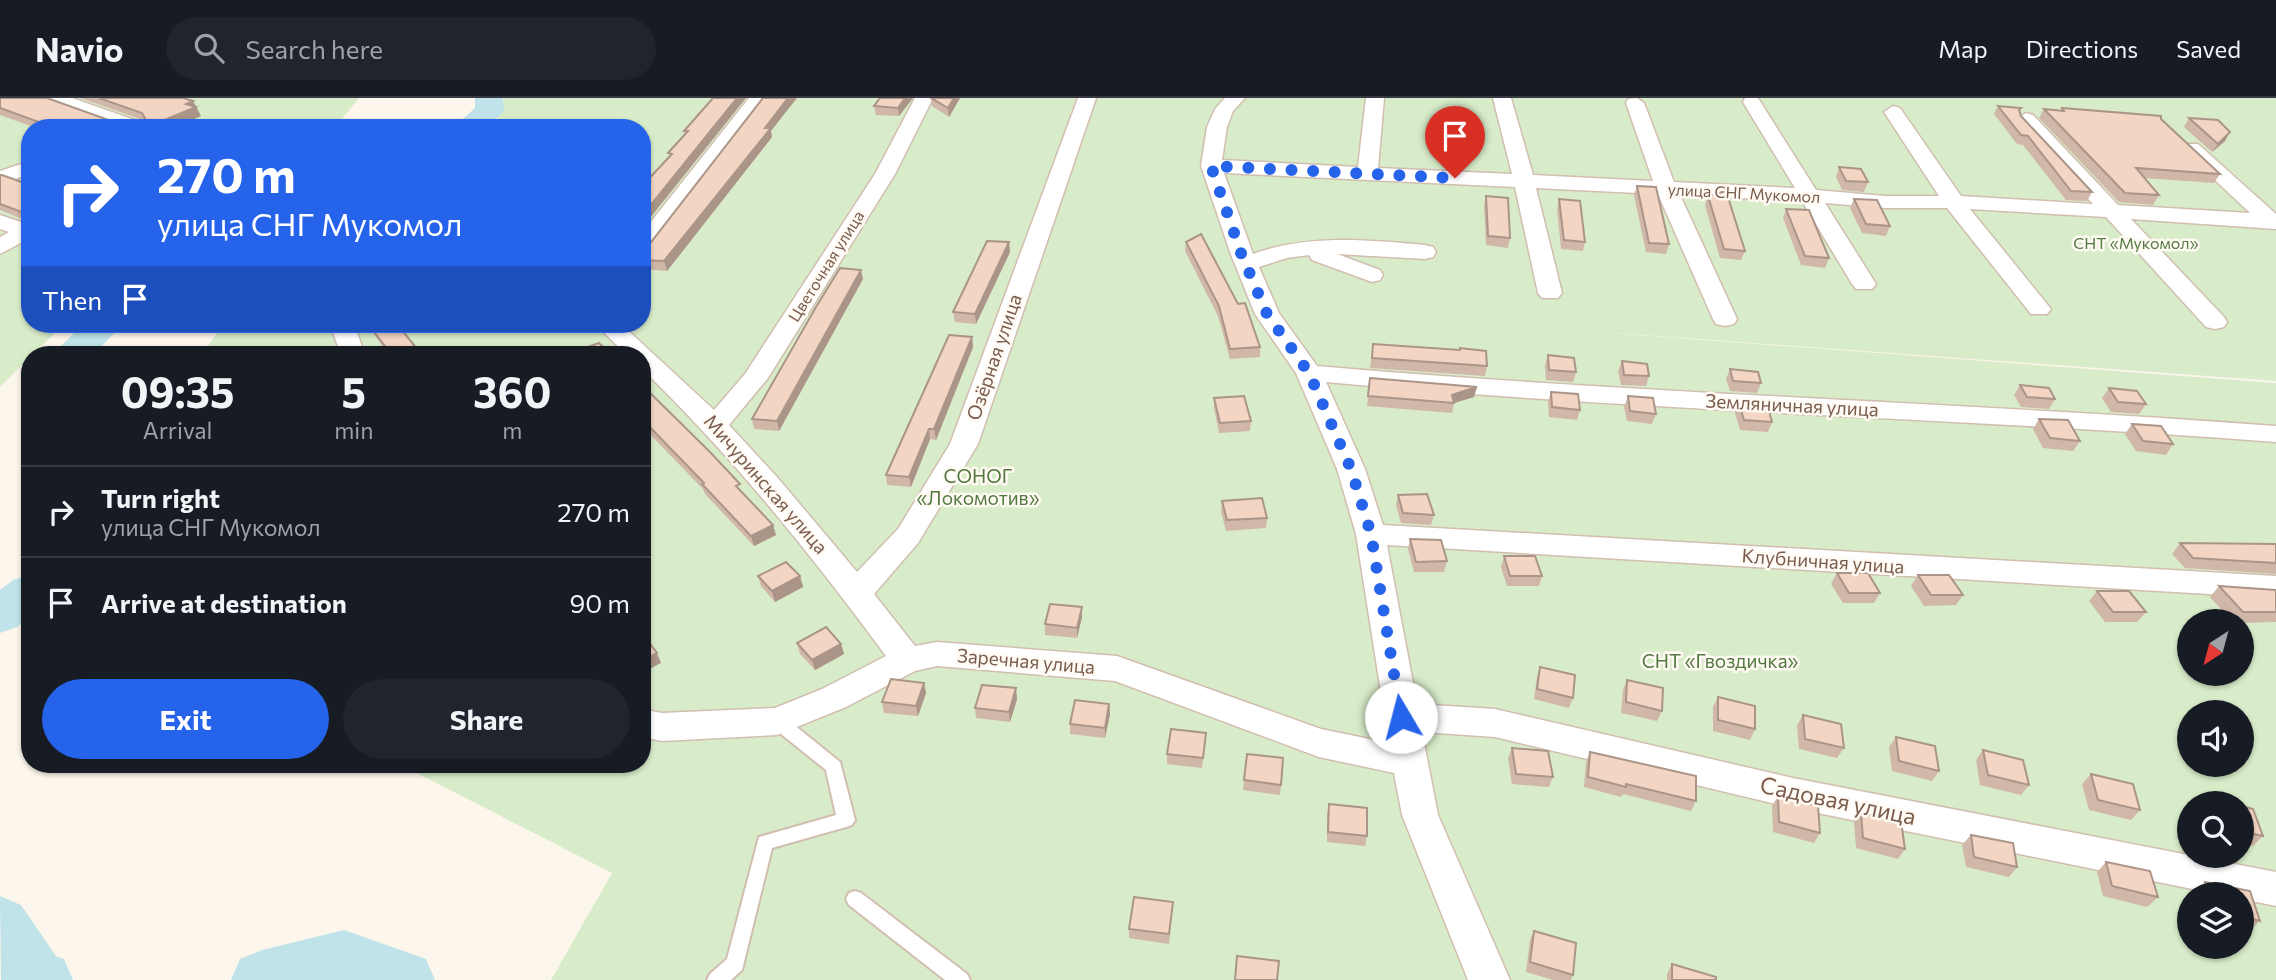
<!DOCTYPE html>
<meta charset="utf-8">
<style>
body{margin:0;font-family:Commissioner,sans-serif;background:#20242c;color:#f1f3f6;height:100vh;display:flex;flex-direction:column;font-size:26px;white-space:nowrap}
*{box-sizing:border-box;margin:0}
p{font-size:23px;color:#9ea1a6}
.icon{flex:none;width:38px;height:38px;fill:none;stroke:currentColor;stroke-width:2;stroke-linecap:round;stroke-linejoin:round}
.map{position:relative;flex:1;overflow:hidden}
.drawer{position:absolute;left:21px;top:248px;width:630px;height:427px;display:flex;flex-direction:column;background:#171b24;border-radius:28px;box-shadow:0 2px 5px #0004}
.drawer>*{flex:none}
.guide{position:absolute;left:21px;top:21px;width:630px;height:214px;border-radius:28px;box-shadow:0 2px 5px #0004;background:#2563eb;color:#fff;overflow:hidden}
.needle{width:46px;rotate:216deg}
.buttons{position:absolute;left:2177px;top:511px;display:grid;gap:14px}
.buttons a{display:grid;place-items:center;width:77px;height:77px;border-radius:50%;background:#171b24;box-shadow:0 2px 5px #0004;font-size:35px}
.pin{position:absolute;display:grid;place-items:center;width:60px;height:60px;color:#fff;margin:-72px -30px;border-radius:50% 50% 50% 0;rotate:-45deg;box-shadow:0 0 7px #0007}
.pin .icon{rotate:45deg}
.me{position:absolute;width:77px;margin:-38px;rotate:352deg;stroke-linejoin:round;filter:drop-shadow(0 0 5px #0008)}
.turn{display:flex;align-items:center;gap:24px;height:147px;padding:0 21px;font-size:32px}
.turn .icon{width:91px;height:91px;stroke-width:2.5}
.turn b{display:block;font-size:49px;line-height:60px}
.then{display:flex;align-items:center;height:66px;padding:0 21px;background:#0003;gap:14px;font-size:26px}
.eta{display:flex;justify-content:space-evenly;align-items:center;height:119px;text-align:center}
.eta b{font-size:42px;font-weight:700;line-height:49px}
.cta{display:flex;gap:14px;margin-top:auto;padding:14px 21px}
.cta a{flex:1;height:80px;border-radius:42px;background:#2563eb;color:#fff;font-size:28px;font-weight:700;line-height:80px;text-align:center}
.cta a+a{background:#20242c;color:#f1f3f6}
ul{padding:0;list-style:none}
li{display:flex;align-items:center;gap:21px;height:91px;padding:0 21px;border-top:2px solid #363941}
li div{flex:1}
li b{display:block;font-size:26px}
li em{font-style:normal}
header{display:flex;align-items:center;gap:42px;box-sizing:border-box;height:98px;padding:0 35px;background:#171b24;border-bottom:2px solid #363941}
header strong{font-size:33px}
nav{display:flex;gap:38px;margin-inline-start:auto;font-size:24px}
.search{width:490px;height:63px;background:#20242c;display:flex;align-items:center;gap:18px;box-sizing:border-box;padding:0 24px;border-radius:38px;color:#9ea1a6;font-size:26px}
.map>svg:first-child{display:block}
</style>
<header>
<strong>Navio</strong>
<div class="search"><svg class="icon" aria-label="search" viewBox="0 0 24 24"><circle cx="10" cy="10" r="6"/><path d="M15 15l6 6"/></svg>Search here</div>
<nav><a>Map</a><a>Directions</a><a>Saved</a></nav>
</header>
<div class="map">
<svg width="2276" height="882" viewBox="0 0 2276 882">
<rect width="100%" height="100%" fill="#fdf6ec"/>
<!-- green -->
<g fill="#d8ecc9" fill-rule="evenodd">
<polygon points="0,0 359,0 335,30 30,30 30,226 64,226 0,289"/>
<path d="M504,0H2276V283L1477,225L2276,285V882H551L612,775L401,667H642V257H202L223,226H642V30H496ZM2189,523H2242V576H2189ZM2189,614H2242V667H2189ZM2189,705H2242V758H2189ZM2189,796H2242V849H2189Z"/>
</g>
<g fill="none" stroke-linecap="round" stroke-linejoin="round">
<!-- river -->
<g fill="#bfe3e8" fill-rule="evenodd">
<polygon points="475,0 503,0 504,13 487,30 453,30 475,10"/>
<polygon points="83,226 123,226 93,257 52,257"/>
<polygon points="30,477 30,519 17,529 0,535 0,492 13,482"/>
<polygon points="0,798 21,807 56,858 64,861 73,882 1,882"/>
<polygon points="344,832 426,861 435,882 231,882 240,861 262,852"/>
</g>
<!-- lane casing -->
<g stroke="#d1beb0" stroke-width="4">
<g id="lane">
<polygon points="777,617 783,618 840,664 855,722 852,727 846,729 772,750 742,872 731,882 707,882 710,876 727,861 759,739 836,717 826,672 771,628 769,623 771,618"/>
<polygon points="855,793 861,795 967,876 970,882 945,882 849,807 846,801 849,795"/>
</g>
</g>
<!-- street casing -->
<g stroke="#d1beb0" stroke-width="3">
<g id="street">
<polygon points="45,0 72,0 146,26 148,30 120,30 47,4"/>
<polygon points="749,0 768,0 650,155 642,157 642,135"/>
<path d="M915,0H933L895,76L768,280L729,327L777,379L857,474L898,431L950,346L1078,0H1096L978,346L918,445L874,496L915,548L937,544L1117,558L1321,631L1389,645L1356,436L1337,371L1296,275L1255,216L1230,154L1201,68L1207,29L1215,11L1225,0H1245L1233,13L1227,29L1222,62L1358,69L1366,0H1384L1378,70L1512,76L1493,0H1511L1533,77L1653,83L1626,5L1628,1L1637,0L1644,5L1674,84L1795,90L1743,4L1745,0H1758L1816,92L1885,98H1939L1884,14L1893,8L1900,10L1961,98L2093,106L2019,25L2017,21L2026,15L2033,17L2118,107L2250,115L2181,50L2184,46H2198L2276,116V131L2131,121L2224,219L2227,224L2224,229L2215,231L2206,229L2106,119L1970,111L2051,211L2047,216H2031L1947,110H1885L1825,105L1876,186L1872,191H1856L1852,186L1802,103L1680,97L1737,221L1734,226L1725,228L1716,226L1713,221L1658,96L1536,90L1562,195L1558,200H1542L1538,195L1515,89L1224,75L1253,156C1307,136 1369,142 1425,147L1433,149L1436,154L1433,159L1425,161L1337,156L1380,172L1383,177L1380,182L1372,184L1312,162L1309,157L1287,160L1259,169L1279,215L1317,268C1636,296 1957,304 2276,328V344C1960,320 1642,313 1326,284L1365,371L1383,427L2276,478V500L1387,447L1417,606L1495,611L1793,680L2276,774V808L2242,801V796H2217L1793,710L1495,639L1422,634L1438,717L1510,882H1468L1402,717L1394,675L1319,659L1115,583L937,568L915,573L846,609L777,637L662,643L642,639V611L662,615L775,610L822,591L886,558C811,456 733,359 642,271V257H627L595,226H621L714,312L745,276L875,76Z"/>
<polygon points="30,63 30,76 0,86 0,73"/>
<polygon points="0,117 30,127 30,140 0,156 0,139 9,134 0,131"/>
<polygon points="330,226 354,226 365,257 341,257"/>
</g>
</g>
<!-- lane -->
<use href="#lane" fill="#fff" fill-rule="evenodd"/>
<!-- street -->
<use href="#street" fill="#fff" fill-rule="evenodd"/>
</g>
<!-- wall -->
<g fill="#d1b7a8">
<polygon points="0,0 114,24 143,22 80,0 183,0 193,3 201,18 172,30 36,30 0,17"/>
<polygon points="913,0 899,18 876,17 874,8"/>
<polygon points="931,0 960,0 949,19 932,8"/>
<polygon points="1998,8 2021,10 2019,13 2021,18 2092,94 2087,103 2066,102 2023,47 2017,46 1994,16"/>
<polygon points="2062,10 2161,21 2220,76 2214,85 2144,80 2159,97 2153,107 2119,104 2039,20 2044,11 2061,12"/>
<polygon points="2189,20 2225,43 2212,54 2184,29"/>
<polygon points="771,33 772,39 667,173 642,171 642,149 648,148"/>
<polygon points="1839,69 1868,84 1864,94 1842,92 1836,79"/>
<polygon points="0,77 30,87 30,124 0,112"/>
<polygon points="1637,88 1669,146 1666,156 1646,154 1634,97"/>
<polygon points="1486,98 1510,140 1508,150 1486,147 1484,107"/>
<polygon points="1708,98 1745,153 1741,162 1720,160 1705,107"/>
<polygon points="1559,101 1585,144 1583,153 1561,151 1557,111"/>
<polygon points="1854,101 1890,128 1886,138 1862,135 1850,110"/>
<polygon points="1786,111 1829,160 1825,170 1801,167 1783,120"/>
<polygon points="1009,144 1010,154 976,226 955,224 953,214"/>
<polygon points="1186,144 1260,249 1260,259 1230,261 1218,218 1185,153"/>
<polygon points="863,181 779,333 754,331 752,321"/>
<polygon points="371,230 422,257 389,257 376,239"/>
<polygon points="972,239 973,249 936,342 930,341 911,389 887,387 886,377"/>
<polygon points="1373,246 1487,268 1485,278 1370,270"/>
<polygon points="1548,257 1576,274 1573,284 1546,282 1545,267"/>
<polygon points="1622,263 1649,278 1646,288 1621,287 1618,273"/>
<polygon points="1730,271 1761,285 1757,295 1730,293 1726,281"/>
<polygon points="1370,280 1477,289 1474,299 1454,305 1452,315 1367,308"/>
<polygon points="642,287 773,427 776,437 754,448 705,396 703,391 642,328"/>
<polygon points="2020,287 2055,301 2049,311 2021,309 2014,297"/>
<polygon points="2109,290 2146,306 2139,316 2111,314 2102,300"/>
<polygon points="1551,294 1580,312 1577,322 1549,319 1548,304"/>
<polygon points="1628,298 1656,316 1652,326 1627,323 1624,309"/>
<polygon points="1214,300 1251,323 1250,333 1219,335 1214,310"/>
<polygon points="1739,305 1772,324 1768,334 1740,332 1735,315"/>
<polygon points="2039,321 2080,343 2073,353 2043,350 2033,331"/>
<polygon points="2132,326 2173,346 2166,357 2136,353 2125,336"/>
<polygon points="1398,397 1434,417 1431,427 1401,425 1396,407"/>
<polygon points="1222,403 1267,420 1266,430 1226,433 1221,413"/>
<polygon points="1410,441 1447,463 1444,474 1414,474 1408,451"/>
<polygon points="2180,445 2276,446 2276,476 2185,470 2172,456"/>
<polygon points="1504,458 1542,478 1539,488 1507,488 1501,469"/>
<polygon points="1837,475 1880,495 1874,505 1843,505 1831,486"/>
<polygon points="1918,477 1963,497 1956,507 1924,508 1911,488"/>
<polygon points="758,478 800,478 803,489 775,504 761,488"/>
<polygon points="2219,488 2276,492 2276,524 2242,525 2242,523 2232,523 2210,499"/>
<polygon points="2097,493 2146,514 2137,524 2105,524 2089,503"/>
<polygon points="1082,519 1077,540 1045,537 1045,526"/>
<polygon points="797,545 841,546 844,556 815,572 800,556"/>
<polygon points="1540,569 1573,600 1569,610 1534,601 1537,579"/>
<polygon points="1627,582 1662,613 1657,623 1621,615 1623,592"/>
<polygon points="924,585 926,595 918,618 884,615 882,604"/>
<polygon points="1718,599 1755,631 1750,642 1713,633 1713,609"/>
<polygon points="1017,601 1010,624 976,620 975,610"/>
<polygon points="1109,606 1110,616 1105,640 1070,636 1070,626"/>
<polygon points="1803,617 1844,650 1837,660 1799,651 1797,627"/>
<polygon points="1206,635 1202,670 1167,666 1167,656"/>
<polygon points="1896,639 1939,673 1932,683 1892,673 1889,649"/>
<polygon points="1512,650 1553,679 1549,689 1512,686 1508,660"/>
<polygon points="1983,652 2029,687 2021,697 1980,687 1976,662"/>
<polygon points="1590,654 1696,703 1691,713 1623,696 1621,699 1584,689 1586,664"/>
<polygon points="1247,656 1281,687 1280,697 1243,692"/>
<polygon points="2091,676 2140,712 2131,722 2089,712 2082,686"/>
<polygon points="1778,698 1820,735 1814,745 1773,734 1772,708"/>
<polygon points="1329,706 1367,738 1365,748 1327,744 1327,716"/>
<polygon points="2242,708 2263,738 2253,748 2242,745"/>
<polygon points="1861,715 1905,751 1898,761 1856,750 1854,725"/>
<polygon points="1971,737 2017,769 2009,779 1966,769 1962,747"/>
<polygon points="2106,764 2158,799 2147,809 2103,798 2097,774"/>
<polygon points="2205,784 2250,793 2260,823 2249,833 2242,831 2242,796 2195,796 2194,794"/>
<polygon points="1173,804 1169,846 1129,840 1129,831"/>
<polygon points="1534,833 1573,877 1571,882 1553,882 1526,874 1530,842"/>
<polygon points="1672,866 1716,882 1667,882 1667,876"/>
</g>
<!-- shaded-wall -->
<g fill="#aa9588">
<polygon points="737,0 746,0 642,130 642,118"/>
<polygon points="788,0 797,0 771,33 772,39 667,173 664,163"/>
<polygon points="905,0 913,0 899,18 898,10"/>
<polygon points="954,0 960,0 949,19 948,10"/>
<polygon points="193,3 201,18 172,30 145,30 186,6"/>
<polygon points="2230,34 2225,43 2212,54 2218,46"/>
<polygon points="1009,144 1010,154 976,226 975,216"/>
<polygon points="861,172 863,181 779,333 777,323"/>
<polygon points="972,239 973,249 936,342 934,331"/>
<polygon points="1477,289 1474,299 1454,305 1452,297"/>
<polygon points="929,331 930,341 911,389 909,379"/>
<polygon points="773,427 776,437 754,448 751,438"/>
<polygon points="800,478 803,489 775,504 772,493"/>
<polygon points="1082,509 1082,519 1077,540 1077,530"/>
<polygon points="841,546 844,556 815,572 812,562"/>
<polygon points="657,555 661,565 642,575 642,563"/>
<polygon points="924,585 926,595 918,618 916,608"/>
<polygon points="1016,590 1017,601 1010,624 1009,614"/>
<polygon points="1109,606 1110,616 1105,640 1105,630"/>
</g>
<!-- building -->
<g fill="#f3d5c3" stroke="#aa9588" stroke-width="2">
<polygon points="0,0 47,0 114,24 146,22 142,15 99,0 183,0 193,3 186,6 196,9 145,30 55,30 0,10"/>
<polygon points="713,0 737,0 642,118 642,88 672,56 668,55 688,33 684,33"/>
<polygon points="763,0 788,0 765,30 771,30 664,163 642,162 642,149 648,148"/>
<polygon points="880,0 905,0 898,10 874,8"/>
<polygon points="931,0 954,0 948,10"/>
<polygon points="1998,8 2021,10 2019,12 2021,18 2092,94 2071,93 2028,38 2021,37"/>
<polygon points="2062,10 2161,18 2161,21 2220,76 2136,70 2159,97 2125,95 2044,11 2064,13"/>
<polygon points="2189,20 2218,22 2230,34 2218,46"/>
<polygon points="1839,69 1861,71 1868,84 1846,83"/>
<polygon points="0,77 2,77 30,87 30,115 27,116 0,106"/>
<polygon points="1637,88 1656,89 1669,146 1649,145"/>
<polygon points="1726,93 1745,153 1724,151 1708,98"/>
<polygon points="1486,98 1508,100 1510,140 1488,138"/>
<polygon points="1559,101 1580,103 1585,144 1564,142"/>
<polygon points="1854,101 1877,102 1890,128 1866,126"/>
<polygon points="1786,111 1809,112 1829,160 1805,158"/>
<polygon points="1201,136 1238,206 1245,205 1260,249 1230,251 1219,208 1186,144"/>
<polygon points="987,143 1009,144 975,216 953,214"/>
<polygon points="840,170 861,172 777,323 752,321 816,209"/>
<polygon points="382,226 397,226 422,257 392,257 371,230"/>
<polygon points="949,237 972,239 934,331 929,331 909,379 886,377"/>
<polygon points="599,245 612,257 580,257 577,253"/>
<polygon points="1373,246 1460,252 1460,250 1486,253 1487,268 1372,260"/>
<polygon points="305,249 310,257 281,257"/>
<polygon points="1548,257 1574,260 1576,274 1549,272"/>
<polygon points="1622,263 1647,266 1649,278 1624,277"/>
<polygon points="1730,271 1758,274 1761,285 1733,283"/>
<polygon points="1370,280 1477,289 1452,297 1454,305 1368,298"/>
<polygon points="642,287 709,353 740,386 736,388 773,427 751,438 702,386 704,385 642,321"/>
<polygon points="2020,287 2049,290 2055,301 2027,299"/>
<polygon points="2109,290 2137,293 2146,306 2118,304"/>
<polygon points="1551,294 1578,296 1580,312 1552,309"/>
<polygon points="1244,298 1251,323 1220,325 1214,300"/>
<polygon points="1628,298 1653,300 1656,316 1630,313"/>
<polygon points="1739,305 1767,306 1772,324 1744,322"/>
<polygon points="2039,321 2068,322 2080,343 2050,340"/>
<polygon points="2132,326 2161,328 2173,346 2143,343"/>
<polygon points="1427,396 1434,417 1403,415 1398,397"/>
<polygon points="1262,400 1267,420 1227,422 1222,403"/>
<polygon points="1410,441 1441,442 1447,463 1416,464"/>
<polygon points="2180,445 2276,446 2276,465 2193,460"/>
<polygon points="1504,458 1535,458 1542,478 1510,478"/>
<polygon points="786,464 800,478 772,493 758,478"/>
<polygon points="1837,475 1868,475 1880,495 1849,495"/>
<polygon points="1918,477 1949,477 1963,497 1931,497"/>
<polygon points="2219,488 2276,492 2276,514 2243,514"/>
<polygon points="2097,493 2129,493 2146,514 2113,514"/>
<polygon points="1050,506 1082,509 1077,530 1045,526"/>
<polygon points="826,529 841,546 812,562 797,545"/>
<polygon points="644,538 657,555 642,563 642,539"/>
<polygon points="1540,569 1575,577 1573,600 1537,591"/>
<polygon points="891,581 924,585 916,608 882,604"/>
<polygon points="1627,582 1663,590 1662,613 1626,604"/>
<polygon points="982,587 1016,590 1009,614 975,610"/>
<polygon points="1718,599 1755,608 1755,631 1718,622"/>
<polygon points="1075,602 1109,606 1105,630 1070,626"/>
<polygon points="1803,617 1841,626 1844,650 1805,641"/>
<polygon points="1171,631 1206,635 1203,660 1167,656"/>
<polygon points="1896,639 1935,648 1939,673 1899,663"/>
<polygon points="1512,650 1548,653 1553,679 1516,676"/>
<polygon points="1983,652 2023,662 2029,687 1988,677"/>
<polygon points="1590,654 1696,678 1696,703 1626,686 1626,689 1588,679"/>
<polygon points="1247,656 1283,660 1281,687 1244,682"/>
<polygon points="2091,676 2133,686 2140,712 2098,702"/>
<polygon points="1778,698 1818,708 1820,735 1779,724"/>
<polygon points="2210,701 2229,705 2212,705"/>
<polygon points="1329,706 1367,710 1367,738 1328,734"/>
<polygon points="2242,708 2253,711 2263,738 2242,733"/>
<polygon points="1861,715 1901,723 1905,751 1863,740"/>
<polygon points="1971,737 2013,745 2017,769 1974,759"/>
<polygon points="2106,764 2150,773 2158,799 2112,788"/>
<polygon points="2205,784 2250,793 2260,823 2242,818 2242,796 2209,796"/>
<polygon points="1134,799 1173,804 1169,836 1129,831"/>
<polygon points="1534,833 1576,845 1573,877 1530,864"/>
<polygon points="1237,858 1279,863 1277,882 1235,882"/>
<polygon points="1672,866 1716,879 1716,882 1672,882"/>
</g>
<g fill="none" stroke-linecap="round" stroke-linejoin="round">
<!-- route -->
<polyline stroke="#2563eb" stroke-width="12" stroke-dasharray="0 21.6" points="1401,619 1371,436 1351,371 1309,275 1267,216 1241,155 1211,68 1455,80"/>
</g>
<g text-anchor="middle" stroke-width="5" stroke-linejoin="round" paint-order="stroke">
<!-- far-street labels -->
<g font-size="16" fill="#7a5c4d" stroke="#fffaf3">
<text transform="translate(1744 95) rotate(3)" y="6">улица СНГ Мукомол</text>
<text transform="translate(826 168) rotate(-58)" y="6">Цветочная улица</text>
</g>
<!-- far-park labels -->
<g font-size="16" fill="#537a41" stroke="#fffaf3">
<text x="2136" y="151">СНТ «Мукомол»</text>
</g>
<!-- street labels -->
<g font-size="19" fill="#7a5c4d" stroke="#fffaf3">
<text transform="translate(994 259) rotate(-71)" y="7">Озёрная улица</text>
<text transform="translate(1792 307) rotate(3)" y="7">Земляничная улица</text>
<text transform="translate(766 386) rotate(49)" y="7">Мичуринская улица</text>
<text transform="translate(1823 463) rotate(4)" y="7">Клубничная улица</text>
<text transform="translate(1026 563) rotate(5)" y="7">Заречная улица</text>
</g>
<!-- park labels -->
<g font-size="19" fill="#537a41" stroke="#fffaf3">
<text x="978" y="385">СОНОГ<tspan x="978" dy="22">«Локомотив»</tspan></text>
<text x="1720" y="570">СНТ «Гвоздичка»</text>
</g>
<!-- near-street labels -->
<g font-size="23" fill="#7a5c4d" stroke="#fffaf3">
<text transform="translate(1838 703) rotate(12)" y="8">Садовая улица</text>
</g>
</g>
</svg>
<div class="buttons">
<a><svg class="needle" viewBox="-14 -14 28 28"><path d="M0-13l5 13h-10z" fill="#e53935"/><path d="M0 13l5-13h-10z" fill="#9ea1a6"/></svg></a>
<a><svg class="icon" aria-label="sound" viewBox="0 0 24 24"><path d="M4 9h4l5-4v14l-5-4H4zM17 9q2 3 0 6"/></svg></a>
<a><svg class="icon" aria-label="search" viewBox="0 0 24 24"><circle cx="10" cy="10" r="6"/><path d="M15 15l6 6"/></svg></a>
<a><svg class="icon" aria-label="layers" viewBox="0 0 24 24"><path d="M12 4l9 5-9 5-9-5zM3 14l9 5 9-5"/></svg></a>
</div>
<div class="pin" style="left:1455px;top:80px;background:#d93025"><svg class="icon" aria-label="arrive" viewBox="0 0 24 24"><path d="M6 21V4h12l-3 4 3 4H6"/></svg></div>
<svg class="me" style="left:1401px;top:619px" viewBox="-20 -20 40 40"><circle r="19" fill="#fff"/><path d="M0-13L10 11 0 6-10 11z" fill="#2563eb"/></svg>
<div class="guide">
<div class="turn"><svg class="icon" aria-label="right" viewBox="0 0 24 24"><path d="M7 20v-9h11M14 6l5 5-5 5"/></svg><div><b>270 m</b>улица СНГ Мукомол</div></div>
<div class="then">Then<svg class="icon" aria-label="arrive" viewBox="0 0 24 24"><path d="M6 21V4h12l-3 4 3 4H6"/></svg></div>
</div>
<section class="drawer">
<div class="eta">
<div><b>09:35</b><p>Arrival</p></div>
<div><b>5</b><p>min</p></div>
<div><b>360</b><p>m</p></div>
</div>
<ul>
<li><svg class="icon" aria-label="right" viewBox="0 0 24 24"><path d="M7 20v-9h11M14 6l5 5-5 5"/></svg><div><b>Turn right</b><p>улица СНГ Мукомол</p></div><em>270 m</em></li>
<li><svg class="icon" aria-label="arrive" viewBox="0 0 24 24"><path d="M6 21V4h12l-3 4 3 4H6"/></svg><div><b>Arrive at destination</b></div><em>90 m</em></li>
</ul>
<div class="cta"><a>Exit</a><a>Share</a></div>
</section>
</div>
